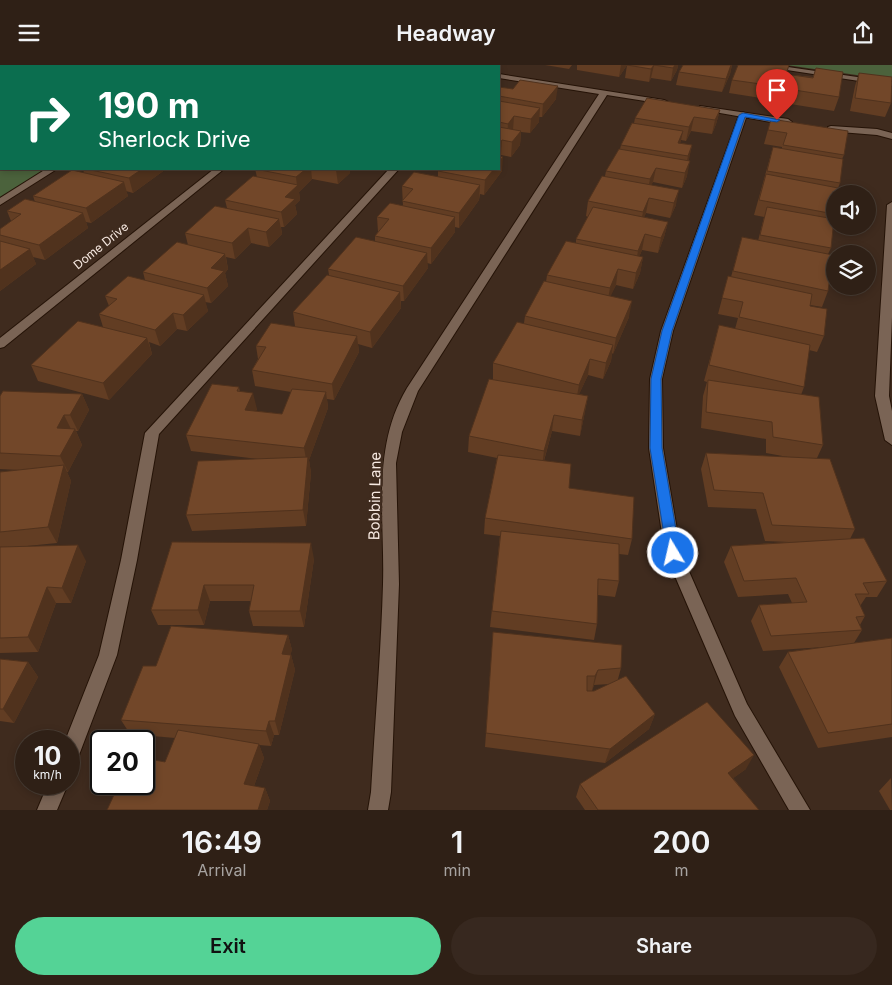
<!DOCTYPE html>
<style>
body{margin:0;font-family:Inter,sans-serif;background:#37281f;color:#f1f3f6;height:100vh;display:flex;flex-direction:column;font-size:19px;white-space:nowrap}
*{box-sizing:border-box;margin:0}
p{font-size:16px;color:#a7a3a1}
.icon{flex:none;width:28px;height:28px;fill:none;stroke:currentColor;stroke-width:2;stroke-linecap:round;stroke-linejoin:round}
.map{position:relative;height:745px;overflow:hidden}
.details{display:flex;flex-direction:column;background:#2f2016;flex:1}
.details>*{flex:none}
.guide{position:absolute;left:0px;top:0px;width:500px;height:105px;box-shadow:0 2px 8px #0003,0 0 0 1px #4a3e35;background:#0b6e4f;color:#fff;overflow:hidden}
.buttons{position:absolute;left:826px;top:120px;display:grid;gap:10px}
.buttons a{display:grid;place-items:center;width:50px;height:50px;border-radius:50%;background:#2f2016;box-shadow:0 2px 8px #0003,0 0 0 1px #4a3e35;font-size:25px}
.speed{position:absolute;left:15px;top:665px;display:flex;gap:10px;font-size:25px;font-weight:700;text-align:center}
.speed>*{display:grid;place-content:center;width:65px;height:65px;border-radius:50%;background:#2f2016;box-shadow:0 2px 8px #0003,0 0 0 1px #4a3e35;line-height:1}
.speed small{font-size:12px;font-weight:400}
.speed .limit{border:2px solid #111;border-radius:8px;background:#fff;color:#111}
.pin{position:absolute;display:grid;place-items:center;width:42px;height:42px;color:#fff;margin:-51px -21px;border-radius:50% 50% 50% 0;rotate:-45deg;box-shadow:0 0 5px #0007}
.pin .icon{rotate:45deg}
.me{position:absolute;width:55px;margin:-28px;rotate:351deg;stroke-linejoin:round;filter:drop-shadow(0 0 4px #0008)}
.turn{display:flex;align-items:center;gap:18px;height:105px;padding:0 15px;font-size:22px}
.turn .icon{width:65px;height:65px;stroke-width:2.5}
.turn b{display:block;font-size:35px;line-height:42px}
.eta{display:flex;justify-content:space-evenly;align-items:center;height:85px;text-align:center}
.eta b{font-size:30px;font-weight:600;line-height:35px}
.button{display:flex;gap:10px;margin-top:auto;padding:10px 15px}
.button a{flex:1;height:58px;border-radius:30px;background:#54d396;color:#111;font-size:20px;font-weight:600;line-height:58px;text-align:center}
.button a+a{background:#37281f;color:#f1f3f6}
header{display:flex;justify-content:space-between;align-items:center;height:65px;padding:0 15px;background:#2f2016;font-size:22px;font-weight:600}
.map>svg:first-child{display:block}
</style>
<header><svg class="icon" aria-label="menu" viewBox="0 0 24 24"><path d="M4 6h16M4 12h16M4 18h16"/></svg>Headway<svg class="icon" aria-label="share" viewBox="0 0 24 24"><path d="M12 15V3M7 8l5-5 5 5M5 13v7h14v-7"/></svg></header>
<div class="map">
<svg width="892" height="745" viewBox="0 0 892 745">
<rect width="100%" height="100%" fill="#3f2b1e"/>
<!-- green -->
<g fill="#4b623c">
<polygon points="786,0 892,0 892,15"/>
<polygon points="0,69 1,104 48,104 0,134"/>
</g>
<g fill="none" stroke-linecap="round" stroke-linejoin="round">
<!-- service casing -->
<g stroke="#251307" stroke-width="2">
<g id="service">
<polygon points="754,0 774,0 892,17 892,21"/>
<polygon points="743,47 747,50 673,266 662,314 663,383 681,488 747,639 810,745 789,745 735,651 665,488 649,383 650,314 661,266 739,50"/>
<polygon points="46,104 57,104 0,140 0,133"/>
<polygon points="389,104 399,104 159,369 137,495 117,590 76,698 69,700 69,676 65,676 99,590 121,495 145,368"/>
<polygon points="48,719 68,719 57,745 37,745"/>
</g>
</g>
<!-- minor casing -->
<g stroke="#251307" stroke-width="2">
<g id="minor">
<polygon points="428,0 443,0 444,1 429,1"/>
<path d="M499,9L664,35L668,37L664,39L607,30L418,326L402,367L396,398L399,519L391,727L388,745H368L371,727C375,658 381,588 383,519C385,453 371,383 407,323L599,29L499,13Z"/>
<polygon points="700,41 788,54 792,57 788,60 703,45 699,43"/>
<polygon points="831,61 877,64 892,68 892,74 877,70 828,66 828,62"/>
<polygon points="214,104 224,104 4,282 0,283 0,273"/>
<polygon points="892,137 892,252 889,331 892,346 892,380 885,375 875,331 887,140"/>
</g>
</g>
<!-- service -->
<use href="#service" fill="#7a6455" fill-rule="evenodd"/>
<!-- minor -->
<use href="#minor" fill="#7a6455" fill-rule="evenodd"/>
</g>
<!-- wall -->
<g fill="#623d23" fill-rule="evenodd">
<polygon points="21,0 115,0 112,1 19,1"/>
<polygon points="545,0 572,0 569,4"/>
<polygon points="577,0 627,0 619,12 577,5"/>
<polygon points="627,0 678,0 677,5 671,16 651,13 649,17 625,13"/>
<polygon points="683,0 732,0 730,9 722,27 676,20 679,7"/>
<polygon points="789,0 779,36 729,28 732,15"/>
<polygon points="816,3 839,32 834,46 784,38 792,10 813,12"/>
<polygon points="859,8 891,38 885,52 850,46 855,21"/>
<rect x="0" y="11" width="1" height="54"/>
<polygon points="499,22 556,34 542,52 539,52 539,57 530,68 521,67 520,80 511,92 501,90 500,91 502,106 484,130 480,129 479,135 459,163 455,162 455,167 431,199 427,198 428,203 404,236 401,236 401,243 372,283 358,279 359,287 334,335 327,334 328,343 309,395 311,408 306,461 192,466 186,450 259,394 191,386 186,370 239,322 240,327 257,344 256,346 282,349 291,327 255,321 252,305 258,294 256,281 295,261 293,247 329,210 328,204 375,177 375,171 378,167 377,152 403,141 402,121 438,112 438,106 431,105 431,104 499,104"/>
<polygon points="720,45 716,59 712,69 691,66 686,76 681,75 680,78 692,80 688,96 687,111 682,123 653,117 651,120 676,140 670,153 646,148 644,152 668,157 664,172 658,188 642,185 639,192 643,192 640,208 633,224 616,220 610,231 629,252 613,289 612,288 611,296 603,314 588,310 579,329 588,331 580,371 552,366 544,396 569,423 632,474 628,490 619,489 619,516 615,532 598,530 597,559 594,575 490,562 500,471 484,469 485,453 497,393 468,387 469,371 493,314 493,298 524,258 525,251 546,217 547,210 576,178 576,174 588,152 586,151 588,136 605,111 606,106 620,84 621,80 634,58 635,53"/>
<polygon points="771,54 844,90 842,94 840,118 838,123 834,149 832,153 831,183 828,189 828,226 822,242 810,240 810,241 824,271 817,287 809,285 804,322 801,330 823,380 817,393 855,464 850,474 887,516 877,532 866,532 860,541 865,551 860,560 862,565 854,578 892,573 892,672 818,683 779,602 788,587 824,582 763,586 751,556 759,540 792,538 788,529 738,532 724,497 731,481 789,477 765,476 756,444 708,442 701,404 706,388 788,392 766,388 766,374 701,363 703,331 707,317 704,316 719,260 735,264 738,253 718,249 728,211 731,212 742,172 758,176 764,152 754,150 773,82 782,84 782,82 764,79"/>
<polygon points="83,104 166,104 133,128 126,126 128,131 91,158 86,157 88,163 45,195 33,192 36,199 0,226 0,164 11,156 7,146 35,137 33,131 84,108"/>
<polygon points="255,104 349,104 350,108 338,119 312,114 299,127 300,135 295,140 297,149 284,162 281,162 282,169 269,182 251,178 235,194 226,192 228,204 225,208 228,221 211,238 205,237 208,246 187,266 177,264 160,281 149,277 152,289 109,335 38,316 31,300 103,262 99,249 109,241 105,231 145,215 143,207 188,180 185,168 227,143 225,135 257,112"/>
<polygon points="82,329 89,345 78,366 76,366 82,380 68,407 67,407 71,416 57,478 27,481 86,496 71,538 56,538 38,587 0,588 0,407 19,405 0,404 0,331"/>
<polygon points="172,477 314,494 304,562 253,561 249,546 251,536 210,536 204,560 158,560 151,545"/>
<path d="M493,567L621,603L618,614L655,649L649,664L605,698L485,682ZM610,619L594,626H587H592L594,620Z"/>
<polygon points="288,570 292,585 290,589 291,590 295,605 279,670 274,670 271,681 259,680 264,693 254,721 265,723 270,736 267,745 107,745 165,697 175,673 130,669 121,655 156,601"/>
<polygon points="0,594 28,597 38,612 14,658 0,656"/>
<polygon points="746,704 733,713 759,745 585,745 576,732 580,719"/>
<polygon points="891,713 892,745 890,745 879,726"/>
</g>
<!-- shaded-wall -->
<g fill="#50321d">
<polygon points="86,0 104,0 104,1 87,1"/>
<polygon points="284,0 296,0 295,1 284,1"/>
<polygon points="621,0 627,0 619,12"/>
<polygon points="654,0 651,13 649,17 651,4"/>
<polygon points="675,0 678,0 677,5 671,16 673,3"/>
<polygon points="731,0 732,0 730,9 722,27 726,14"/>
<polygon points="558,21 556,34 542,52 543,39"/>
<polygon points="540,43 539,57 530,68 531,54"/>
<polygon points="720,45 716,59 712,69 715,55"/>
<polygon points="1,48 1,65 0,65 0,49"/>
<polygon points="514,51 513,65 507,73 508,59"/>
<polygon points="694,52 691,66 686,76 689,62"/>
<polygon points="521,66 520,80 511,92 512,77"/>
<polygon points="683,66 680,80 678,78"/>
<polygon points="502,75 501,90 499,93 499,79"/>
<polygon points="692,80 689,95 685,105 688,91"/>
<polygon points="503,92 502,106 484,130 485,115 494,104 499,104 499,97"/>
<polygon points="690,96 687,111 682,123 685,108"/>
<polygon points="656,103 653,117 647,129 650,114"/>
<polygon points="142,104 166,104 133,128 129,113"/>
<polygon points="306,104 311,104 312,114 299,127 300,135 295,140 297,149 284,162 281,147 285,132 297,121 296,112"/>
<polygon points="338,104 349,104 350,108 338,119 336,105"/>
<polygon points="124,117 128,131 91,158 86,143"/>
<polygon points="480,120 479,135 459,163 459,148"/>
<polygon points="679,125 676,140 670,153 674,138"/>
<polygon points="649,133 646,148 640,162 643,147"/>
<polygon points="83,148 88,163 45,195 39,180"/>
<polygon points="455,152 455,167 431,199 431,183"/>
<polygon points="279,154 282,169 269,182 266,167"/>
<polygon points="668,157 664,172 658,188 661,173"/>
<polygon points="248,163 251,178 235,194 232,178"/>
<polygon points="645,169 642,185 635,202 638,186"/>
<polygon points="30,184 36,199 0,226 0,205"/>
<polygon points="427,188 428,203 404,236 403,221"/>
<polygon points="225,189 228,204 225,208 228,221 211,238 207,223 211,203"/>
<polygon points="643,192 640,208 633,224 636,208"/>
<polygon points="618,204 616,220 607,239 610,223"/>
<polygon points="400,227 401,243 372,283 370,267"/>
<polygon points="204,230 208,246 187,266 183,250"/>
<polygon points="632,236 629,252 613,289 616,273"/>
<polygon points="173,248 177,264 160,281 155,265"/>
<polygon points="357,271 359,287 334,335 332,319"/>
<polygon points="147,273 152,289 109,335 103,318"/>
<polygon points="613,280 611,296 603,314 606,298"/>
<polygon points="590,294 588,310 576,336 579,320"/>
<polygon points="326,327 328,343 309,395 311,408 306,461 303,445 307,399 304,383"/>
<polygon points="253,328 257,344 249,361 245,345"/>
<polygon points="82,329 89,345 78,366 70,350"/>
<polygon points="588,331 585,347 580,371 582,355"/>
<polygon points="64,350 72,366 57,363"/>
<polygon points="554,350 552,366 542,402 544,386"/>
<polygon points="75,364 82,380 68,407 60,391"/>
<polygon points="64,400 71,416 57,478 48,462"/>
<polygon points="311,478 314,494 304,562 300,546"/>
<polygon points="78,480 86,496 71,538 62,523"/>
<polygon points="204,520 210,536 204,560 198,545"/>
<polygon points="47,522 56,538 38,587 28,572"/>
<polygon points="288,570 292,585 286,604 282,589"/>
<polygon points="291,590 295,605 279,670 275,656"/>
<polygon points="28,597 38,612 14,658 3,644"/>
<polygon points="598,605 594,620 592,626 595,611"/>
<polygon points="655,649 649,664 605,698 610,684"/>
<polygon points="269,656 274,670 271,681 266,666"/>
<polygon points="259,679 264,693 250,732 244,719"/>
<polygon points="754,690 746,704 721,722 728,708"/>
<polygon points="265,723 270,736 267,745 258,745"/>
</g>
<!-- building -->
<g fill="#724729" stroke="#50321d">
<polygon points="21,0 50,0 57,1 19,1"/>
<polygon points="236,0 286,0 284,1 244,1"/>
<polygon points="382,0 430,0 429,1 381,1"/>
<polygon points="627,0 654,0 651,4"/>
<polygon points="654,0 675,0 673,3"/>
<polygon points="683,0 731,0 726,14 679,7"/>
<polygon points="738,0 789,0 782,22 732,15"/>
<polygon points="816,3 843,7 839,32 788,24 792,10 813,13"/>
<polygon points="859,8 892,12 891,38 855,33"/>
<rect x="0" y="11" width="1" height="10"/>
<polygon points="520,15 558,21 543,39 499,31 499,22 513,24"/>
<polygon points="0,26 1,26 1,42 0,41"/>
<polygon points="647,33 720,45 715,55 694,52 689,62 635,53"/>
<polygon points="499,36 540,43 531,54 514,51 508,59 499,57"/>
<polygon points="771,54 848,66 844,90 783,80 787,68 768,65"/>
<polygon points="632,58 683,66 678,78 692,80 688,91 621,80"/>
<polygon points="499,62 521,66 512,77 502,75 499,79"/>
<polygon points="773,82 843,94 840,118 767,106"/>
<polygon points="619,84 690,96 685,108 656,103 650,114 606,106"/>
<polygon points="499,91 503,92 499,97"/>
<polygon points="86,104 142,104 129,113"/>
<polygon points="255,104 306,104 296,112"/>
<polygon points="440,104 494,104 485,115 438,106"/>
<polygon points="72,105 124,117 86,143 33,131"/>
<polygon points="414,107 480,120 459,148 402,136 413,124 402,121"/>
<polygon points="766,109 838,123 837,129 835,129 835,142 834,149 759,135"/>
<polygon points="253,111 298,120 285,132 295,134 281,147 225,135"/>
<polygon points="602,111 679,125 674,138 649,133 643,147 588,136"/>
<polygon points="25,134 83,148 39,180 0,170 0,164 21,149 7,146"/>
<polygon points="390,138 455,152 431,183 375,171 389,154 377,152"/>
<polygon points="215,141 279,154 266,167 248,163 232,178 185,168"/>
<polygon points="593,142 668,157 661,173 645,169 638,186 576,174"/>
<polygon points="767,142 834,154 831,183 760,170"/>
<polygon points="356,172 427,188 403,221 328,204"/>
<polygon points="742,172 833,190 828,226 733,206"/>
<polygon points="0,176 30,184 0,205"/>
<polygon points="566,176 643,192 636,208 618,204 610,223 547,210"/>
<polygon points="177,177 225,189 211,203 224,206 207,223 143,207"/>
<polygon points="327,210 400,227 370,267 293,247"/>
<polygon points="128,211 204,230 183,250 173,248 155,265 99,249 117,234 105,231"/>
<polygon points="728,211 812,229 810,241 827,244 824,271 739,252 743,237 722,233"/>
<polygon points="544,216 632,236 616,273 525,251"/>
<polygon points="78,256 147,273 103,318 31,300"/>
<polygon points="517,257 613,280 606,298 590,294 579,320 493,298"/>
<polygon points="271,258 357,271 332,319 252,305 266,282 256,281"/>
<polygon points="719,260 810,280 804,322 709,300"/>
<polygon points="489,314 588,331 582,355 554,350 544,386 469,371"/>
<polygon points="708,315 819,332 823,380 773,372 772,357 706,347"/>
<polygon points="212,319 239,322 237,326 253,328 245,345 282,349 292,324 326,327 304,383 186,370"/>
<polygon points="3,326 82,329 70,350 64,350 57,363 75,364 60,391 0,388 0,331"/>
<polygon points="706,388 830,394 855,464 772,460 763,428 714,425"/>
<polygon points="498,390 571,399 569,423 634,432 632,474 485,453"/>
<polygon points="308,392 303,445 186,450 198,396"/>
<polygon points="64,400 48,462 0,467 0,407"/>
<polygon points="501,466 619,479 619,516 598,514 597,559 492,546"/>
<polygon points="864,473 887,516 863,518 869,529 855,529 865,551 856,552 862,565 771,571 759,540 807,537 796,513 744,516 731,481"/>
<polygon points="172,477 311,478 300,546 249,546 254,520 204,520 198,545 151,545"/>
<polygon points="78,480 62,523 47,522 28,572 0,573 0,482"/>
<polygon points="171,561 288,570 282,589 291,590 275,656 269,656 266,666 121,655 143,601 156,601"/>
<polygon points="493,567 622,580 621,603 598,605 595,611 587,611 587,626 594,626 626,611 655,649 610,684 486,668"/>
<polygon points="892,573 892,659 828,668 788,587"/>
<polygon points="0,594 28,597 3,644 0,644"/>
<polygon points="707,637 754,690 728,708 759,745 598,745 580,719"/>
<polygon points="178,665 259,679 244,719 265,723 258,745 107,745 119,719 144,719 144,693 165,697"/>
</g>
<!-- route -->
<polygon fill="#1a73e8" stroke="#114b97" points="743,48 780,55 777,57 745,52 672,266 661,314 662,383 680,488 673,493 667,488 650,383 651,314 662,266 739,50"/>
<g text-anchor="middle" stroke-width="5" stroke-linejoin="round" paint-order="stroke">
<!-- far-street labels -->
<g font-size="12" fill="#f7e9e1" stroke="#3f2b1e">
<text transform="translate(101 181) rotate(-39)" y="4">Dome Drive</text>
</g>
<!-- street labels -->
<g font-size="15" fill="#f7e9e1" stroke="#3f2b1e">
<text transform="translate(375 431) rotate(-89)" y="5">Bobbin Lane</text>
</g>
</g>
</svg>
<div class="buttons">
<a><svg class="icon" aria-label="sound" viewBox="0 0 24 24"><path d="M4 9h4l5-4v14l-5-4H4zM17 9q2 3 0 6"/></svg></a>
<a><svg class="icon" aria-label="layers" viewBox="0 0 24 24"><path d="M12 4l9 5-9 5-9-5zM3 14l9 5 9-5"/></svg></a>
</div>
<div class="speed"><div>10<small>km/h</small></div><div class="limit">20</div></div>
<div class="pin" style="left:777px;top:55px;background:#d93025"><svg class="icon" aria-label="arrive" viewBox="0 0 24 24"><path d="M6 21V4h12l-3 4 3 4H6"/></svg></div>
<svg class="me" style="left:673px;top:488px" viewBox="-20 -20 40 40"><circle r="17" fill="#1a73e8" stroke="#fff" stroke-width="3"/><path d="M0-11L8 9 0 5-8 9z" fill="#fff"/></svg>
<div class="guide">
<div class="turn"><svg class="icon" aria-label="right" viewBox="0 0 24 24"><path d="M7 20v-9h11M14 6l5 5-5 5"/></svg><div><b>190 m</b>Sherlock Drive</div></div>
</div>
</div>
<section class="details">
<div class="eta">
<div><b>16:49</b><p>Arrival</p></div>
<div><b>1</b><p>min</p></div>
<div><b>200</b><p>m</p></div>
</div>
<div class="button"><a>Exit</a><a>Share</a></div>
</section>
